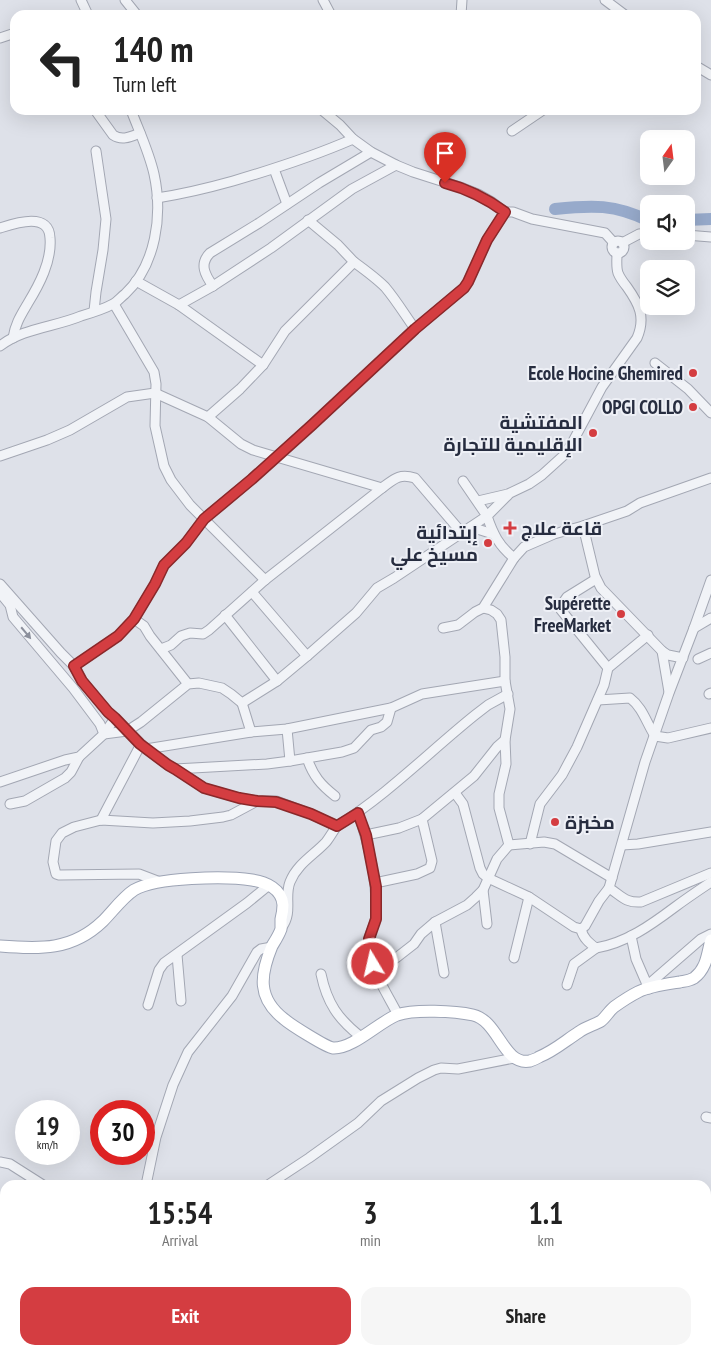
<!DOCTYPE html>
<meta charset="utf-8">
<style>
body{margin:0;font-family:"PT Sans Narrow",Cairo,sans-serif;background:#f6f6f6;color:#222;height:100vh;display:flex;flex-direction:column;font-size:19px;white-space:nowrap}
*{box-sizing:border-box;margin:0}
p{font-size:16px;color:#767676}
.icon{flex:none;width:28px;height:28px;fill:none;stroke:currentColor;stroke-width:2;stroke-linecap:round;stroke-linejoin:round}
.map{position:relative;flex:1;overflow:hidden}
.side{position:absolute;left:0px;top:1180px;width:711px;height:175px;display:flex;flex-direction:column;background:#fff;border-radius:15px 15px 0 0;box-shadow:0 5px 20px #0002}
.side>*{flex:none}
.banner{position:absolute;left:10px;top:10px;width:691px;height:105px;border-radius:15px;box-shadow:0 5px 20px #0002;background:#fff;color:#222;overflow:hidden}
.needle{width:32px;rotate:14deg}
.controls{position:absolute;left:640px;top:130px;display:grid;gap:10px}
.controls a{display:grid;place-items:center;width:55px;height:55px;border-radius:10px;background:#fff;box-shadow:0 5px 20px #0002;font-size:25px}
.speed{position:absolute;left:15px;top:1100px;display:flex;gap:10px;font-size:25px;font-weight:700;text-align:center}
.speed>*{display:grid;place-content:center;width:65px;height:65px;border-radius:50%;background:#fff;box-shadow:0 5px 20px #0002;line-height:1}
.speed small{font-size:12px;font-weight:400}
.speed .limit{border:8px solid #d22;background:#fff;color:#111}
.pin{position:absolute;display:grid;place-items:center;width:42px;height:42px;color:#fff;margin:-51px -21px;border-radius:50% 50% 50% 0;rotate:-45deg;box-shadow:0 0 5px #0007}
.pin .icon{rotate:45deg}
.me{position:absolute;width:55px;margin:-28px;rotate:351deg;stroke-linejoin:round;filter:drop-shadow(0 0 4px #0008)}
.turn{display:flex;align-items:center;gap:18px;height:105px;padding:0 20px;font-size:22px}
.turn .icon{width:65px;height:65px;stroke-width:2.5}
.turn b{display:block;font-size:35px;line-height:42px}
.eta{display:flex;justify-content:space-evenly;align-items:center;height:85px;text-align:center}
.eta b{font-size:30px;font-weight:700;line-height:35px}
.cta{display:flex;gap:10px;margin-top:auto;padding:10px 20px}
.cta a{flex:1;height:58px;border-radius:15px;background:#d43d41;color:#fff;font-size:20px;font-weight:700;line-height:58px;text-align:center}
.cta a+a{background:#f6f6f6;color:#222}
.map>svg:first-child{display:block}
</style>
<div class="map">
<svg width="711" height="1355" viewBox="0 0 711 1355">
<rect width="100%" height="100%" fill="#dee1e9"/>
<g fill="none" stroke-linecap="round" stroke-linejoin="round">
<!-- river -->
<g stroke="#97aacb" stroke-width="12">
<path d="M555,209C592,205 615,204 649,221"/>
<polyline points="686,220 711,219"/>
</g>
<!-- minor casing -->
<g stroke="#a3a7b3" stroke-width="11">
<g id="minor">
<polyline points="81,0 88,15"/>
<polyline points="125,0 137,15"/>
<polyline points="323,0 331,15"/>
<polyline points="605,0 625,15"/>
<polyline points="461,15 462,0"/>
<polyline points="0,38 15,33"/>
<polyline points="696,66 711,75"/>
<path d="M95,110L113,135C122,141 130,137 140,133"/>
<polyline points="322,110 340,125 353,139 371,152 396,165 413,172 463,188 478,194 492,202 505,212"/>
<polyline points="512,131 543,110"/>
<polyline points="274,169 287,204"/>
<path d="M157,198C183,194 208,188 233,181C274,169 314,156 353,139"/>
<path d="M0,228C16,223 49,212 50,238C52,261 39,285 28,303C21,315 15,324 13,338"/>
<polyline points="686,235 711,237"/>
<circle cx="618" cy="247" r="6"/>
<polyline points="622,243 639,234 649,233"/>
<path d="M354,262C365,270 376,278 385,287C396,300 405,315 415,329"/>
<polyline points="136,281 179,305 263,365"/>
<path d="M213,286C205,275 199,264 210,253L259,223L319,183L371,152"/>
<polyline points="114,304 154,372 156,384 155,426 164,466 171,480 190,505 265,580"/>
<polyline points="179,305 213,286 271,248 352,189 396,165"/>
<polyline points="94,311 96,292 103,250 106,219 96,151"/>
<path d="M0,346C23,328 55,327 81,316C91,313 104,309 113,304C117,302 121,297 125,294C156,265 163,215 154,174C149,152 139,131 131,110"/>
<polyline points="655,363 688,389 711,413"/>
<polyline points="208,417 240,389 263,365 285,331 354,262 338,245 308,220"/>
<polyline points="0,456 47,440 70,430 127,397 155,393 208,417 241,444 253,450 382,488"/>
<path d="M508,495L487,516C493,534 499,546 514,558L524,547L554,534L583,526L627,511L640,503L711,478"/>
<path d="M478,501L508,494L529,484L542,475L563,456L571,445L602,387L637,338C646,317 639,304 627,287C623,282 620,278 618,273C616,267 617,260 617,253"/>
<polyline points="583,526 595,576 601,588 662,651 668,655 683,658"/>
<polyline points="471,527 493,534"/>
<polyline points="596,579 567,597 560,607 561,610 608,668"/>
<path d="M711,580L694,628L669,693L645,762L609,888C622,896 625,903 641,902L711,873"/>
<path d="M0,584L61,653L74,666L82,681L108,712L146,749L168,765L175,769L204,788L239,798L257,801H276L311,814L337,826C333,831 330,837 326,842C314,855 297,864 290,882C284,897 293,912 282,927"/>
<polyline points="252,592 307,656"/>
<polyline points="0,593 10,605 13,617 73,688 100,724 104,734 127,731 141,722 188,684 199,683 222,688 231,694 242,703 277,681 307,656 356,613 377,588 394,578 487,516 463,481"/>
<polyline points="225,615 277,681"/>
<polyline points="134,619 155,584 164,565 186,543 204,519 252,479 312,425 415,329 464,288 468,282 487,240 505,212 513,212 532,219 605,233 614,243"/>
<polyline points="443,628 458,625 475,612 483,608 514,558"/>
<polyline points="694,628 711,618"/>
<path d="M161,649L171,645L181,636L190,633L203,634L209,630L265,580L382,488C394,479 399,473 415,478L462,533"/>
<polyline points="662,651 669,692"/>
<polyline points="698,659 711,653"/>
<polyline points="74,666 118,636 134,619 144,626 150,636 188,684"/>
<polyline points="709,694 711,693"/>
<path d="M598,700L630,698C643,708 646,722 655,736L668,738L711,728"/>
<polyline points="251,732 287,729 391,708 422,694 505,681"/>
<polyline points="146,749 251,732 242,703"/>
<path d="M307,758C313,776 321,785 335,796"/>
<polyline points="290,761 342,752 354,748 371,730 381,727 387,722 391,708"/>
<polyline points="175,769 267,764 290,761 287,729"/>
<polyline points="0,782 65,760 79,757 104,734 115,718"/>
<polyline points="455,793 463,804 480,868 483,874 488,878 529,897 574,927 581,929 585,926 599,901 609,888"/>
<polyline points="10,804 25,801 65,778 71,772 79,757"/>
<path d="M358,813C369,845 377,880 376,914C376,924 370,931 369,940C369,945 370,951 371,955C375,977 388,995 398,1015"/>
<polyline points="101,820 141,744"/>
<path d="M337,826C387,795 429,752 475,715L488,705L508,694"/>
<polyline points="366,835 399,828 422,819 474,776 497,747 505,740"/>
<polyline points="530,844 540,804 562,775 577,747 604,685 608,668 648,635"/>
<polyline points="509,845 544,842 555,844 612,878"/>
<polyline points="622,845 638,844 711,832"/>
<polyline points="160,882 139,874 59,875 56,874 53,862 56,841 62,833 74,827 101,820 153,823 190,821 223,817 231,815 257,801"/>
<polyline points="375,883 417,874 430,868 432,861 422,819"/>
<polyline points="483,890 487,924"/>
<polyline points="435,922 444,973"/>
<path d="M581,929C583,938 589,943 596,948C626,943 651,925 675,907C687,898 699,890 711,882"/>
<polyline points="631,936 636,959 649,989"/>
<polyline points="177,955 181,1001"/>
<polyline points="514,958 529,897"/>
<polyline points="373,964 396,958 414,944 421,934 435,922 467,905 476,897 483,890 497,859 509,845 499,808 499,794 506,764 505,740 510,709 505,681 505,657 501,620 497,614 491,610 483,608"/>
<path d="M321,974C327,1003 338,1019 361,1037"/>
<polyline points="567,985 574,964 596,948"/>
<polyline points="648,985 701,939 711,934"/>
<polyline points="148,1005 159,970 164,963 247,903 269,885"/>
<polyline points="706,1117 711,1118"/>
<polyline points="0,1162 10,1164 43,1185"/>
<polyline points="146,1185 156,1137 173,1085 188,1052 232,996 257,952 261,949 272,947"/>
<polyline points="268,1185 309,1158 358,1123 381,1101 418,1078 434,1070 441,1068 458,1069 514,1058"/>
<polyline points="0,1240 5,1237"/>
<polyline points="706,1305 711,1303"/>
<polyline points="141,1350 148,1355"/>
<polyline points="212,1350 212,1355"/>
<polyline points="451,1350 453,1355"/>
<polyline points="52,1351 59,1355"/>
<polyline points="594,1355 595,1350"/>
<polyline points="707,1355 711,1353"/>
</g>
</g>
<!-- major casing -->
<g stroke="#9da4b5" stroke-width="13">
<path id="major" d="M0,946C40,949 72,951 103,921C112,912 123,897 134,890C156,877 226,876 252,880C266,882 282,889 283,905C283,909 282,915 281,919C281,922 281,926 281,929C279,935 275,941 272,946C260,975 257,998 284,1019C291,1025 326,1047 333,1048C353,1049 379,1022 397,1015C414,1009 455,1011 473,1015C499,1021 503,1066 530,1061C530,1061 538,1058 539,1057C554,1051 565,1041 579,1032C586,1027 594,1025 601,1021C606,1017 609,1011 614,1007C621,1002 630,996 638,992C650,986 667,984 680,982C685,981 689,981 694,978C707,968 707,954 711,940"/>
</g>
<!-- minor -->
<use href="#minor" stroke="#f1f3f7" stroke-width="9"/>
<!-- major -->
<use href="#major" stroke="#fff" stroke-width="11"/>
</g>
<!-- one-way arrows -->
<defs><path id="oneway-solid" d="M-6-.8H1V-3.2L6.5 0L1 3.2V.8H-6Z" transform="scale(1.25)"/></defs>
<use fill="#8c909c" href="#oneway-solid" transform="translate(26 633) rotate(50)"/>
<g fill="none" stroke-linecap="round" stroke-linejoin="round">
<!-- route casing -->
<g stroke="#8a282a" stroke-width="12">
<path id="route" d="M373,964L369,939L376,919V887L366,835L358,813L337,826L311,814L276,802L257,801L239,798L204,788L175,769L168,765L140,744L115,718L108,712L82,681L74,666L118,636L134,619L155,584L164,565L186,543L204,519L252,479L312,425L415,329L464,288L468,282L487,240L505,212C486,198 468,189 445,183"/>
</g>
<!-- route -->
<use href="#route" stroke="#d43d41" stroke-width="9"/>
</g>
<!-- markers -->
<g fill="#d43d41" stroke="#eef0f6" stroke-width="2">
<circle cx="693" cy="373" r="5"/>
<circle cx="693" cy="407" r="5"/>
<circle cx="593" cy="433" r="5"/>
<path d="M507.5 520.5h5v5h5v5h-5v5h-5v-5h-5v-5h5z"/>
<circle cx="488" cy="543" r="5"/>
<circle cx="621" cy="614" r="5"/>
<circle cx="555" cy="822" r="5"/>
</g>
<g text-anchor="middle" stroke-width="4" stroke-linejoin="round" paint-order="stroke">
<!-- poi labels -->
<g font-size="19" font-weight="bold" fill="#272d40" stroke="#eef0f6" text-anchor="end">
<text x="683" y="380">Ecole Hocine Ghemired</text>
<text x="683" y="414">OPGI COLLO</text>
<text x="583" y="429">المفتشية<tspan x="583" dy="22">الإقليمية للتجارة</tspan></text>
<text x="521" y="535" text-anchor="start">قاعة علاج</text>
<text x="478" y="539">إبتدائية<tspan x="478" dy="22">مسيخ علي</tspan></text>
<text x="611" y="610">Supérette<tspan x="611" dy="22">FreeMarket</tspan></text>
<text x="565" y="829" text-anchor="start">مخبزة</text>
</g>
</g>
</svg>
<div class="controls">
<a><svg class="needle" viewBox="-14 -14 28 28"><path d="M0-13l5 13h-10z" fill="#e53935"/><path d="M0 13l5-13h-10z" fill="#767676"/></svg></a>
<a><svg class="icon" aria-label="sound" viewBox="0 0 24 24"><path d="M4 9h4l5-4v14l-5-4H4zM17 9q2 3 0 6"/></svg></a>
<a><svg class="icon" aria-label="layers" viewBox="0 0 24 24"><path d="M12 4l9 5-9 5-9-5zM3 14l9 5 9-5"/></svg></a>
</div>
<div class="speed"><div>19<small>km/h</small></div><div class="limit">30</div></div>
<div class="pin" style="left:445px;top:183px;background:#d93025"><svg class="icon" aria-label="arrive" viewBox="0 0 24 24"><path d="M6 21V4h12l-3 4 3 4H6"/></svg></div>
<svg class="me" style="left:373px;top:964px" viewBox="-20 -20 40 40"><circle r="17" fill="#d43d41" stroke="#fff" stroke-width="3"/><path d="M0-11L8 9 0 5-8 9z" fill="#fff"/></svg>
<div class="banner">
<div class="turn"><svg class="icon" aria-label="left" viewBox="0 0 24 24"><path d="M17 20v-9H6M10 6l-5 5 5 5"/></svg><div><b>140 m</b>Turn left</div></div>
</div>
<section class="side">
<div class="eta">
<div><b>15:54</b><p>Arrival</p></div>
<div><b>3</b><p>min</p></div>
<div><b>1.1</b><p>km</p></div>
</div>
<div class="cta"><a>Exit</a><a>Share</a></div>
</section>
</div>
